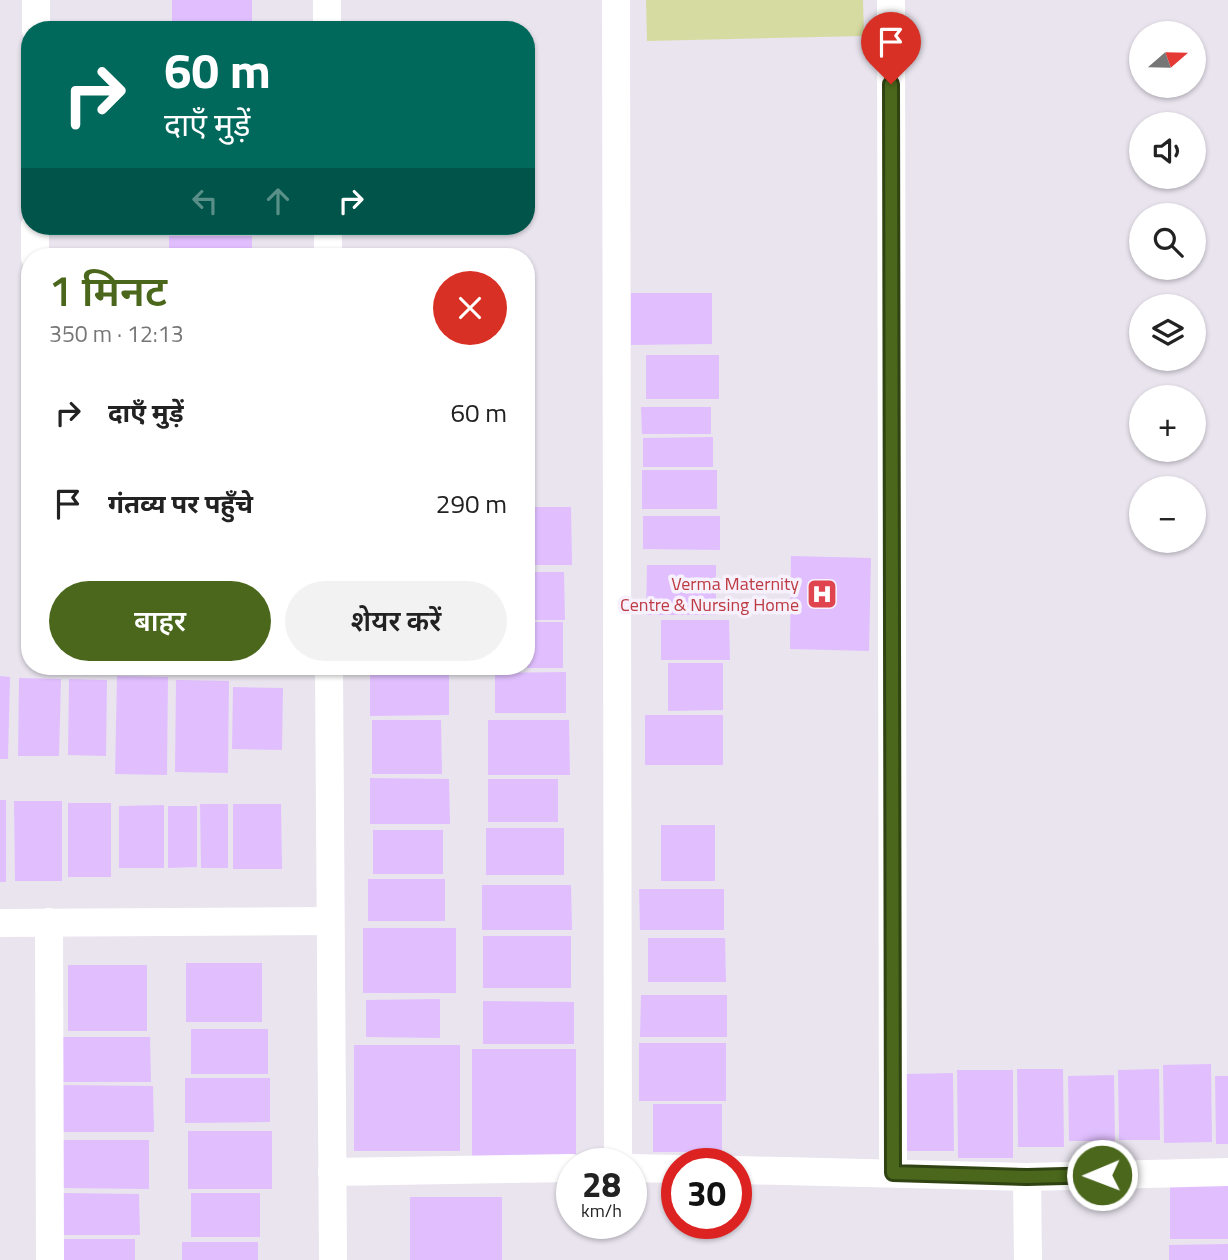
<!DOCTYPE html>
<html lang="hi">
<meta charset="utf-8">
<style>
body{margin:0;font-family:"Titillium Web","Noto Sans Devanagari",sans-serif;background:#f2f2f2;color:#222;height:100vh;display:flex;flex-direction:column;font-size:26px;white-space:nowrap}
*{box-sizing:border-box;margin:0}
p{font-size:23px;color:#767676}
.icon{flex:none;width:38px;height:38px;fill:none;stroke:currentColor;stroke-width:2;stroke-linecap:round;stroke-linejoin:round}
.map{position:relative;flex:1;overflow:hidden}
.side{position:absolute;left:21px;top:248px;width:514px;height:427px;display:flex;flex-direction:column;background:#fff;border-radius:28px;box-shadow:0 2px 5px #0004}
.side>*{flex:none}
.top-card{position:absolute;left:21px;top:21px;width:514px;height:214px;border-radius:28px;box-shadow:0 2px 5px #0004;background:#00695c;color:#fff;overflow:hidden}
.needle{width:46px;rotate:70deg}
.controls{position:absolute;left:1129px;top:21px;display:grid;gap:14px}
.controls a{display:grid;place-items:center;width:77px;height:77px;border-radius:50%;background:#fff;box-shadow:0 2px 5px #0004;font-size:35px}
.speed{position:absolute;left:556px;top:1148px;display:flex;gap:14px;font-size:35px;font-weight:700;text-align:center}
.speed>*{display:grid;place-content:center;width:91px;height:91px;border-radius:50%;background:#fff;box-shadow:0 2px 5px #0004;line-height:1}
.speed small{font-size:18px;font-weight:400}
.speed .limit{border:10px solid #d22;background:#fff;color:#111}
.pin{position:absolute;display:grid;place-items:center;width:60px;height:60px;color:#fff;margin:-72px -30px;border-radius:50% 50% 50% 0;rotate:-45deg;box-shadow:0 0 7px #0007}
.pin .icon{rotate:45deg}
.me{position:absolute;width:77px;margin:-38px;rotate:269deg;stroke-linejoin:round;filter:drop-shadow(0 0 5px #0008)}
.turn{display:flex;align-items:center;gap:24px;height:147px;padding:0 28px;font-size:32px}
.turn .icon{width:91px;height:91px;stroke-width:2.5}
.turn b{display:block;font-size:49px;line-height:60px}
.lanes{display:flex;align-items:center;height:66px;padding:0 28px;background:#0003;justify-content:center;gap:35px;direction:ltr}
.lanes .off{opacity:.35}
.round{display:grid;place-items:center;flex:none;width:74px;height:74px;border-radius:37px;background:#f2f2f2}
.overview{display:flex;align-items:center;justify-content:space-between;height:119px;padding:0 28px}
h1{font-size:42px;font-weight:600;line-height:52px;color:#4a671b}
.primary-button{display:flex;gap:14px;margin-top:auto;padding:14px 28px}
.primary-button a{flex:1;height:80px;border-radius:42px;background:#4a671b;color:#fff;font-size:28px;font-weight:600;line-height:80px;text-align:center}
.primary-button a+a{background:#f2f2f2;color:#222}
ul{padding:0;list-style:none}
li{display:flex;align-items:center;gap:21px;height:91px;padding:0 28px}
li div{flex:1}
li b{display:block;font-size:26px}
li em{font-style:normal}
.map>svg:first-child{display:block}
</style>
<div class="map">
<svg width="1228" height="1260" viewBox="0 0 1228 1260">
<rect width="100%" height="100%" fill="#e9e4ee"/>
<!-- green -->
<polygon fill="#d6dca1" points="646,0 863,0 864,36 647,41"/>
<!-- building -->
<g fill="#e1bfff">
<rect x="172" y="0" width="80" height="25"/>
<rect x="161" y="226" width="80" height="4"/>
<rect x="169" y="236" width="83" height="21"/>
<polygon points="631,293 712,293 712,344 631,345"/>
<rect x="646" y="355" width="73" height="44"/>
<polygon points="641,407 711,407 711,434 642,434"/>
<polygon points="713,437 713,467 643,467 643,438"/>
<rect x="642" y="470" width="75" height="39"/>
<polygon points="527,507 571,507 572,565 527,565"/>
<polygon points="643,516 720,516 720,550 643,549"/>
<polygon points="791,556 871,558 869,651 790,649"/>
<polygon points="647,565 716,565 716,615 646,615"/>
<polygon points="527,572 564,572 565,620 527,620"/>
<polygon points="661,620 729,620 730,660 661,660"/>
<rect x="527" y="622" width="36" height="46"/>
<polygon points="668,663 723,663 723,710 668,711"/>
<polygon points="449,671 449,715 370,716 370,672"/>
<polygon points="566,672 566,713 495,713 495,673"/>
<polygon points="0,676 10,677 8,759 0,759"/>
<polygon points="117,676 168,677 167,775 115,774"/>
<polygon points="19,678 61,679 59,756 18,756"/>
<polygon points="69,679 107,680 106,756 68,755"/>
<polygon points="176,680 229,681 228,773 175,772"/>
<polygon points="233,687 283,688 282,750 232,749"/>
<rect x="645" y="715" width="78" height="50"/>
<polygon points="372,720 441,720 442,774 372,774"/>
<polygon points="488,720 569,720 570,775 488,775"/>
<polygon points="370,778 449,779 450,824 370,824"/>
<rect x="488" y="779" width="70" height="43"/>
<rect x="0" y="800" width="6" height="82"/>
<polygon points="14,801 62,801 62,881 15,881"/>
<rect x="68" y="803" width="43" height="74"/>
<polygon points="200,804 228,804 228,868 201,868"/>
<polygon points="233,804 281,804 282,869 233,869"/>
<polygon points="164,805 164,868 119,868 119,806"/>
<polygon points="168,806 197,806 197,867 168,868"/>
<rect x="661" y="825" width="54" height="56"/>
<rect x="486" y="828" width="78" height="47"/>
<rect x="373" y="830" width="70" height="44"/>
<rect x="368" y="879" width="77" height="42"/>
<polygon points="482,885 571,885 572,930 482,930"/>
<polygon points="639,889 724,889 724,930 640,930"/>
<rect x="363" y="928" width="93" height="65"/>
<rect x="483" y="936" width="88" height="52"/>
<polygon points="648,938 725,938 726,982 648,982"/>
<rect x="186" y="963" width="76" height="59"/>
<rect x="68" y="965" width="79" height="66"/>
<polygon points="641,995 727,995 727,1037 640,1037"/>
<polygon points="440,999 440,1038 366,1037 366,1000"/>
<polygon points="483,1001 574,1002 574,1044 483,1044"/>
<rect x="191" y="1029" width="77" height="45"/>
<polygon points="62,1037 150,1037 151,1082 62,1082"/>
<rect x="639" y="1043" width="87" height="58"/>
<rect x="354" y="1045" width="106" height="106"/>
<rect x="472" y="1049" width="104" height="111"/>
<polygon points="1211,1064 1212,1142 1164,1143 1163,1065"/>
<polygon points="1017,1069 1063,1069 1064,1147 1018,1147"/>
<polygon points="1159,1069 1160,1140 1119,1140 1118,1070"/>
<polygon points="957,1070 1013,1070 1013,1158 958,1158"/>
<polygon points="953,1073 954,1151 907,1151 906,1074"/>
<polygon points="1114,1075 1115,1141 1069,1141 1068,1076"/>
<polygon points="1215,1076 1228,1076 1228,1144 1216,1144"/>
<polygon points="185,1078 270,1078 270,1122 185,1123"/>
<polygon points="59,1085 153,1086 154,1132 59,1132"/>
<rect x="653" y="1104" width="69" height="48"/>
<rect x="188" y="1131" width="84" height="58"/>
<polygon points="61,1140 149,1140 149,1189 61,1188"/>
<rect x="1170" y="1184" width="58" height="55"/>
<polygon points="63,1193 139,1194 140,1235 62,1235"/>
<rect x="191" y="1193" width="69" height="44"/>
<rect x="410" y="1197" width="92" height="63"/>
<rect x="59" y="1239" width="76" height="21"/>
<rect x="182" y="1242" width="76" height="18"/>
<polygon points="1228,1244 1228,1260 1169,1260 1169,1245"/>
</g>
<g fill="none" stroke-linecap="round" stroke-linejoin="round">
<!-- street -->
<g stroke="#fff" stroke-width="28">
<polyline points="327,0 327,30"/>
<polyline points="616,0 618,1164"/>
<polyline points="891,0 893,1173"/>
<polyline points="36,30 36,0"/>
<polyline points="328,226 328,257"/>
<polyline points="35,257 35,226"/>
<polyline points="329,667 333,1260"/>
<polyline points="49,922 50,1260"/>
<polyline points="0,923 330,921"/>
<polyline points="632,1168 677,1169"/>
<polyline points="737,1170 1027,1177 1228,1172"/>
<polyline points="332,1172 572,1168"/>
<polyline points="1027,1177 1028,1260"/>
</g>
</g>
<g fill="none" stroke-linecap="round" stroke-linejoin="round">
<!-- route casing -->
<g stroke="#304312" stroke-width="18">
<polyline id="route" points="891,84 893,1173 1027,1177 1102,1175"/>
</g>
<!-- route -->
<use href="#route" stroke="#4a671b" stroke-width="12"/>
</g>
<!-- icons -->
<defs>
<g id="hospital-square" transform="scale(1.575)"><rect x="-9" y="-9" width="18" height="18" rx="4" fill="#e0444e" stroke="#f6f1fc"/><path d="M-5-5h3v3.5h4V-5h3V5h-3V1.5h-4V5h-3Z" fill="#fff"/></g>
</defs>
<g fill-rule="evenodd">
<use href="#hospital-square" x="822" y="594"/>
</g>
<g text-anchor="middle" stroke-width="7" stroke-linejoin="round" paint-order="stroke">
<!-- health labels -->
<g font-size="18" fill="#be3a42" stroke="#f6f1fc" text-anchor="end">
<text x="799" y="590">Verma Maternity<tspan x="799" dy="21">Centre &amp; Nursing Home</tspan></text>
</g>
</g>
</svg>
<div class="controls">
<a><svg class="needle" viewBox="-14 -14 28 28"><path d="M0-13l5 13h-10z" fill="#e53935"/><path d="M0 13l5-13h-10z" fill="#767676"/></svg></a>
<a><svg class="icon" aria-label="sound" viewBox="0 0 24 24"><path d="M4 9h4l5-4v14l-5-4H4zM17 9q2 3 0 6"/></svg></a>
<a><svg class="icon" aria-label="search" viewBox="0 0 24 24"><circle cx="10" cy="10" r="6"/><path d="M15 15l6 6"/></svg></a>
<a><svg class="icon" aria-label="layers" viewBox="0 0 24 24"><path d="M12 4l9 5-9 5-9-5zM3 14l9 5 9-5"/></svg></a>
<a>+</a>
<a>−</a>
</div>
<div class="speed"><div>28<small>km/h</small></div><div class="limit">30</div></div>
<div class="pin" style="left:891px;top:84px;background:#d93025"><svg class="icon" aria-label="arrive" viewBox="0 0 24 24"><path d="M6 21V4h12l-3 4 3 4H6"/></svg></div>
<svg class="me" style="left:1102px;top:1175px" viewBox="-20 -20 40 40"><circle r="17" fill="#4a671b" stroke="#fff" stroke-width="3"/><path d="M0-11L8 9 0 5-8 9z" fill="#fff"/></svg>
<div class="top-card">
<div class="turn"><svg class="icon" aria-label="right" viewBox="0 0 24 24"><path d="M7 20v-9h11M14 6l5 5-5 5"/></svg><div><b>60 m</b>दाएँ मुड़ें</div></div>
<div class="lanes"><svg class="icon off" aria-label="left" viewBox="0 0 24 24"><path d="M17 20v-9H6M10 6l-5 5 5 5"/></svg><svg class="icon off" aria-label="ahead" viewBox="0 0 24 24"><path d="M12 20V5M6 11l6-6 6 6"/></svg><svg class="icon" aria-label="right" viewBox="0 0 24 24"><path d="M7 20v-9h11M14 6l5 5-5 5"/></svg></div>
</div>
<section class="side">
<div class="overview"><div><h1>1 मिनट</h1><p>350 m · 12:13</p></div><a class="round" style="background:#d93025;color:#fff"><svg class="icon" aria-label="close" viewBox="0 0 24 24"><path d="M6 6l12 12M18 6L6 18"/></svg></a></div>
<ul>
<li><svg class="icon" aria-label="right" viewBox="0 0 24 24"><path d="M7 20v-9h11M14 6l5 5-5 5"/></svg><div><b>दाएँ मुड़ें</b></div><em>60 m</em></li>
<li><svg class="icon" aria-label="arrive" viewBox="0 0 24 24"><path d="M6 21V4h12l-3 4 3 4H6"/></svg><div><b>गंतव्य पर पहुँचे</b></div><em>290 m</em></li>
</ul>
<div class="primary-button"><a>बाहर</a><a>शेयर करें</a></div>
</section>
</div>
